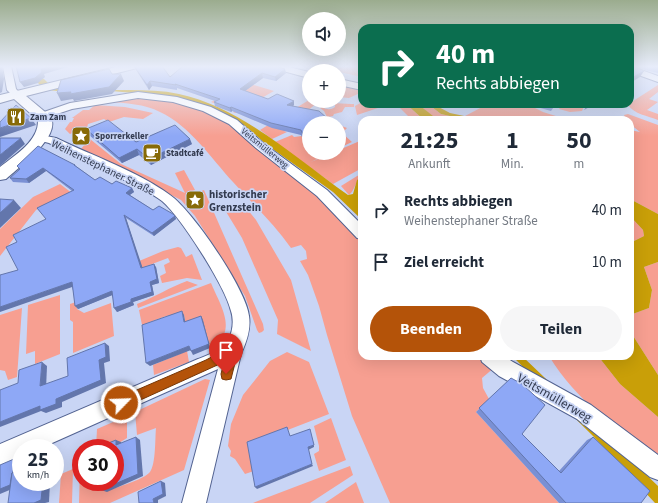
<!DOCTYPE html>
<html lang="de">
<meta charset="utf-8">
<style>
body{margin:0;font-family:"Source Sans 3",sans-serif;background:#f6f6f7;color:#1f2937;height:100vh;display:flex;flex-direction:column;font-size:15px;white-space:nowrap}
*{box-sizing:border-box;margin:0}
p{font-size:13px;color:#747a83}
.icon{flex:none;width:22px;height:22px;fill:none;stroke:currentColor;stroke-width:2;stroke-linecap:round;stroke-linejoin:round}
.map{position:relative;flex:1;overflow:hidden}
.side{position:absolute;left:358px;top:116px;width:276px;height:244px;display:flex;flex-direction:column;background:#fff;border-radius:12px;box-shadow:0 4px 16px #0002}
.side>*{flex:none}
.guide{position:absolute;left:358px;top:24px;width:276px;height:84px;border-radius:12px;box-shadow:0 4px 16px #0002;background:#0b6e4f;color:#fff;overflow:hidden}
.controls{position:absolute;left:302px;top:12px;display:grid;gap:8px}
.controls a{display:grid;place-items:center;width:44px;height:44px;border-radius:50%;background:#fff;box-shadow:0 4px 16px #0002;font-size:20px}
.speed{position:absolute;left:12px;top:439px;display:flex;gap:8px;font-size:20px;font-weight:700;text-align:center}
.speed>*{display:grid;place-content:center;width:52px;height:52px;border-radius:50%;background:#fff;box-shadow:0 4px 16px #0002;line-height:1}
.speed small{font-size:10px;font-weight:400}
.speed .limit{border:6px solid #d22;background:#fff;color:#111}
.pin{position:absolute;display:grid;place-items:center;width:34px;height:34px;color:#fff;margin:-41px -17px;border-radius:50% 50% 50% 0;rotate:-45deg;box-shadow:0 0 4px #0007}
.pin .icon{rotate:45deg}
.me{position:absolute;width:44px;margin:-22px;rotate:66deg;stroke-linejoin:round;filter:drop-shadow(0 0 3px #0008)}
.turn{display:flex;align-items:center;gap:14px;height:84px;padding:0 12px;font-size:18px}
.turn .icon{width:52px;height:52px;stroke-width:2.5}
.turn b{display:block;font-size:28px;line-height:34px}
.eta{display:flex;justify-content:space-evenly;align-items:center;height:68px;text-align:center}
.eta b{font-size:24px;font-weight:700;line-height:28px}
.primary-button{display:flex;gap:8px;margin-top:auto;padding:8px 12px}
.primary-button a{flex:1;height:46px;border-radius:24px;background:#b45309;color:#fff;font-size:16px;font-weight:700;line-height:46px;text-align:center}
.primary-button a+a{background:#f6f6f7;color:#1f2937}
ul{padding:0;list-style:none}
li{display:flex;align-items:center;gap:12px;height:52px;padding:0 12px}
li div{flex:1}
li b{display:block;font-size:15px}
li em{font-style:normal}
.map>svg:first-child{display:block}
</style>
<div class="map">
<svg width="658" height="503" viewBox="0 0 658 503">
<rect width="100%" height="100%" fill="#c9d5f5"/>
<!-- green -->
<g fill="#f79f91">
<polygon points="313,66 360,66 362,67 362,77"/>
<polygon points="247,83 274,91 235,113 233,112 250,102 216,104 211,102"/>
<path d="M658,85V92L649,99L658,102L647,110L658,114V120C648,116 634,114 628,105L630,103Z"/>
<polygon points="347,87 359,90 360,93 349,98 339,97 339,93"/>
<path d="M128,98H153L169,100L201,110L226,122L270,160L309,187L362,239V356H482L495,367L482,378L483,388L489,399L476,412L559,503H390L352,416L327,335L319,306L308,275L300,261L307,259L306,251L301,245L291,248C274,224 253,204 233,182C211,158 190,126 160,112C145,104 125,103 109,102Z"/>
<polygon points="309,100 319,101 284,131 287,132 272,139 260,130"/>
<polygon points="362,102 362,104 387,105 357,115 355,106"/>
<path d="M333,103L351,104H354V107H345L342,112L334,114L333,116L327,117L324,111L320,108L322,107C327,110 331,110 335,107V105L331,104Z"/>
<polygon points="396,104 406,104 424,120 412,120"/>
<path d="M418,104H428L441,114L450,116C435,125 430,112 418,104Z"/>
<polygon points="488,104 527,104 543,112 559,117 563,120 483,120 465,116"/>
<polygon points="562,104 585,104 582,111 570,112 559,109"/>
<polygon points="95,105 125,107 153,113 143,119 124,117 109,122 104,119 88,124 85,135 121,164 185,193 175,173 184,170 195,190 186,194 196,193 204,190 263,324 264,330 262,332 259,333 257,330 245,296 195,216 181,200 81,149 86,143 86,140 75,132 70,134 65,129 70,122 72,122 74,118 72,118 83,110 89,110"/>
<polygon points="628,114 658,125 658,214 630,199 630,130 640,132 630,124 630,120 626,120 624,115"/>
<polygon points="339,125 347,128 342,133 352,142 339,148"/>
<polygon points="292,135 294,137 302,136 310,154 329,153 311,162 332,153 339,153 339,150 362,140 362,168 333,184 275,142"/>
<path d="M362,173V177C355,181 355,190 349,195L341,186Z"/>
<polygon points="60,184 81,200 52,201 36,210 0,256 0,229 33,197"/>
<polygon points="243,204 256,220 291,280 311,351 277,334 278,320 242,238 225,210"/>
<polygon points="630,216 643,230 644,236 630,243"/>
<polygon points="178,247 181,248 186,257 192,254 202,280 187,278 162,283 160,276 166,273 164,265 170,262 168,258 123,275 132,264 163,251"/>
<polygon points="658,262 658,375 630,331 630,315 649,308 652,290 644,267"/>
<path d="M187,281L198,285L138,308L137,304C155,297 170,287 187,281Z"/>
<path d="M211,283C220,305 240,333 210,348L186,326L184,315L166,316L142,325L139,310Z"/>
<polygon points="60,295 60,354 35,364 35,351 26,354 28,305"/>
<polygon points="76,302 77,309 84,313 111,303 114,336 73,353 73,322 70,320 70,304"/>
<polygon points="22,308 17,377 8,380 5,371 0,370 0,315"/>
<polygon points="187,351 189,362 154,375 153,365"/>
<polygon points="287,352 309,362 329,414 249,445 254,471 245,474 235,459 230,456 231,451 228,446 231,424 243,395 270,361"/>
<path d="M549,356H598L620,384L658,417V461C619,430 575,400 549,356Z"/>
<path d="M205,379L210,380L184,470L110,503H79L80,465L81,482H107V491C117,487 143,480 150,472C156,464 155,438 156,428L137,435L135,412Z"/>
<polygon points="127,416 127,438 111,448 96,448 97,429"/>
<polygon points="331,418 346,460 319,471 314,454 319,451 319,446 314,426"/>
<polygon points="350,466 353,475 310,503 253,503"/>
<polygon points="73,469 72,503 59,503 61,474"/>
<polygon points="356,482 364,503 325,503"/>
</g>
<!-- water -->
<g fill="#c99f08">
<path d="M46,83L48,85C62,87 77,90 91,90C120,91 150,88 179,94C241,107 297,159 348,195L353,194L357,180L362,177V200L360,201L362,205V220L333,192L267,145L250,130L232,118L145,94L111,91L64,92L49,90L39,84Z"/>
<polygon points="406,104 418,104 438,120 424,120"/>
<polygon points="428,104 433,104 450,113 483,120 468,120 441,114"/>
<polygon points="630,199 658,214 658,262 644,267 652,290 649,308 630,315 630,291 632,289 630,284 630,243 644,236 643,230 630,216"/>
<polygon points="630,331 658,375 658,417 620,384 598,356 630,356"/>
<polygon points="512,356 522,356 658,486 658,503 655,503 593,436"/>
</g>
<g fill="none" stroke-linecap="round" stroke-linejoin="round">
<!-- canal -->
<polygon fill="#c99f08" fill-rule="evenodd" points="41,78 44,79 48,83 46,85 43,86 40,85 36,81"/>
<!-- minor casing -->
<g stroke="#536391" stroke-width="2">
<g id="minor">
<polygon points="3,66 11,66 16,89 23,96 21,98 15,98 7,90"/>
<polygon points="271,66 285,66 309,72 309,78 272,68"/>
<polygon points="630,66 658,76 658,82 630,72"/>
<polygon points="339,79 362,84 362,90 339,85"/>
<polygon points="138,92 177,97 211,107 237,120 264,144 327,190 362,225 362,239 357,238 317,196 256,148 229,124 203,111 173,102 138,98 72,109 42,119 37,116 38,114 70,103"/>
<path d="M41,135L56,138C93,156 137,171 170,195C192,210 246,289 249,316C251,329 247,341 241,354L206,503H182L218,369L41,448H21V457L0,466V444L198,359C208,355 223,350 228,340C233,332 234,320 231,311C225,286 181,217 162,201C152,193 139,188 128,182C102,168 75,156 49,143L37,140L35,138L37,136Z"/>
<polygon points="480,356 504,356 513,362 591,405 658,455 658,480 650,477 577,419 499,376 482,362"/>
</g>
</g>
<!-- major casing -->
<g stroke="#536391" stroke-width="2">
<path id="major" d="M120,66H139L137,68L26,96L50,116C63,136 18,168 6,179L0,180V167C15,155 39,141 38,120L14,99L0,103V95Z"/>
</g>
<!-- minor -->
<use href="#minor" fill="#fff" fill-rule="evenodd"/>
<!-- major -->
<use href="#major" fill="#fff" fill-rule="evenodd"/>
</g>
<!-- wall -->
<g fill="#7a90d4">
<polygon points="134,66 170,77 183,66 286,73 276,81 263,78 245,91 268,99 294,105 293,106 309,123 309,152 301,135 272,128 232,111 231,112 215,106 214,102 215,101 177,88 177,90 152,86 149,90 136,70"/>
<polygon points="634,66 658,66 658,73 649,71"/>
<polygon points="536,104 556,104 551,111 537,107 538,105"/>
<polygon points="86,129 136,142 192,144 151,165 139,155 122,163 89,135"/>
<polygon points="75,165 77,167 95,180 112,184 132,188 134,192 130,195 153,210 175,216 176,219 154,236 126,218 142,268 156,267 159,283 152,285 154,295 133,302 134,305 117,312 112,295 78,309 72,287 18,270 17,242 46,219 72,191 46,171 29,183 13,182 10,178 20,169"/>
<polygon points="511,378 522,434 559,471 587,440 593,437 641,503 559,503 476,412"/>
</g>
<!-- shaded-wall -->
<g fill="#6376ac">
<polygon points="0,66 2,66 4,79 2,92 0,93"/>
<polygon points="52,66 71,66 44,74 45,77 38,83 24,87 20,82 41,69"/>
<polygon points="285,69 286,73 276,81 275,77"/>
<polygon points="644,71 640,77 630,83 630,79"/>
<polygon points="262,73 263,78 241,94 240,89"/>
<polygon points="121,74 124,81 112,94 74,101 73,99 61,101 57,93"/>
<polygon points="150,81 152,86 149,90 147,85"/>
<polygon points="294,101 294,105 288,110 287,105"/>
<polygon points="588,104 595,104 584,110"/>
<polygon points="231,107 232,111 231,112 230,108"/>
<polygon points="31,118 36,125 0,137 0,128"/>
<polygon points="21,138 25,144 0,166 0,155"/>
<polygon points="190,139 192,144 151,165 149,159"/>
<polygon points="137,149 139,155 122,163 119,158"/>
<polygon points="43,168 46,171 29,183 26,179"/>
<polygon points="132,188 134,192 128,196 126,193"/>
<polygon points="14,200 21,208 0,228 0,213"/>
<polygon points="124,215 126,218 144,272 141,268"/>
<polygon points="175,216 176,219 154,236 152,233"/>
<polygon points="154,264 156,267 159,283 152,285 154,295 133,302 134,305 117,312 114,308 131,299 150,282"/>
<polygon points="72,282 75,286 0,312 0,307"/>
<polygon points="112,291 115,294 78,309 75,306"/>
<polygon points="182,311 184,315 186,326 184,322"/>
<polygon points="201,316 203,320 210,348 193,355 191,351"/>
<polygon points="105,343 109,346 110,361 104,363 106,383 62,402 62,407 46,413 41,411 0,427 0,422 56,399 99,360"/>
<polygon points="189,346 191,350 150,366 146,363"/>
<polygon points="42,362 47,366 46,389 40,386"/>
<polygon points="136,437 140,440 143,476 107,492 101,490"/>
<polygon points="116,440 121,442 122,448 116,445"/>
<polygon points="314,445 314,447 308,450 308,447"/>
<polygon points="14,459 21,461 19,486 0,494 0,489"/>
<polygon points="312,464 313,466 257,489 255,487"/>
<polygon points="161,481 165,483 166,496 158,500 158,503 154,503 153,499"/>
<polygon points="43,482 50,482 49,502 45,503 34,503"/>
</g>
<!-- building -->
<g fill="#8ea8f6" stroke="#6376ac">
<polygon points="16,66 52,66 41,69 42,72 35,78 20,82"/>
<polygon points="134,66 162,66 170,77 183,66 275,66 285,69 275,77 262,73 240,89 268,99 277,94 294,101 287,105 319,111 328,119 330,123 309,123 309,148 301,130 271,123 231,107 230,108 214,102 220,99 175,84 176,85 150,81 147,85"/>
<polygon points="630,66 633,66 644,71 630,79"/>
<polygon points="109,69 112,74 121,74 109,87 70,94 71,92 57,93 61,80"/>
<polygon points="16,105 31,118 0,128 0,122"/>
<polygon points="108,120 136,142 175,125 190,139 149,159 137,149 119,158 86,129"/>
<polygon points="0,138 21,138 0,155"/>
<polygon points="38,146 75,165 74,165 95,180 100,177 112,184 116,181 132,188 126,193 153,210 159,206 173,214 175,216 152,233 124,215 141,268 154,264 157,279 150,282 152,292 131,299 131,302 114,308 112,291 75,306 72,282 0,307 0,275 18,270 6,247 17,242 13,235 46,219 37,208 74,190 43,168 26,179 10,178 20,169 17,166"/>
<polygon points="0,199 14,200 0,213"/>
<polygon points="182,311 184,322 201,316 209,344 191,351 189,346 146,363 142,325"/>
<polygon points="105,343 106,357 99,360 101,380 56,399 56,404 40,410 40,406 0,422 0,390 18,383 19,370 42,362 40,386 68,376 67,358"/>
<polygon points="511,378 522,384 545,405 522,434 561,473 593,437 650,491 641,503 566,503 479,408"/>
<polygon points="287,427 290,436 310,429 314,445 308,447 312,464 255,487 247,442"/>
<polygon points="136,437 138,474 101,490 101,482 115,482 115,448 101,448 101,446 116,440 116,445"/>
<polygon points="14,459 13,472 12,473 10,485 0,489 0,465"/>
<polygon points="21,469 21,482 43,482 41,500 34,503 8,503 12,473"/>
<polygon points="161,481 163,494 153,499 154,503 139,503 138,492"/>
</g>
<!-- sky -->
<linearGradient id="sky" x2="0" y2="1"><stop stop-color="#9bac8e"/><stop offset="0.49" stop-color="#e7ecfa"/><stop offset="1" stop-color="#e7ecfa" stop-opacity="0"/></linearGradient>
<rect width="658" height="136" fill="url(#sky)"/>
<!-- route -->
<polygon fill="#b45309" stroke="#753606" points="232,346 236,348 238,351 231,379 226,380 222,379 221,374 224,362 125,407 121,409 116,407 115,403 116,399 206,360"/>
<!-- icons -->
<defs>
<g id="restaurant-square" transform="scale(1)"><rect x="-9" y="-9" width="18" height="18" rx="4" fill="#876a07" stroke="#c9d5f5"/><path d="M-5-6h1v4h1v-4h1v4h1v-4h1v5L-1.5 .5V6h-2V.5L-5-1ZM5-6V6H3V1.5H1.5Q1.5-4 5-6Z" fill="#fff"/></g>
<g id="sight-square" transform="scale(1)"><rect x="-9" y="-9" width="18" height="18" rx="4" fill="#876a07" stroke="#c9d5f5"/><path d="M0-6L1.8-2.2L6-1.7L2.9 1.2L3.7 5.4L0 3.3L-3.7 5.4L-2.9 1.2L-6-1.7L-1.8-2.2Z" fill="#fff"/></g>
<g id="cafe-square" transform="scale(1)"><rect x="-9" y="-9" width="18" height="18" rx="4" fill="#876a07" stroke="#c9d5f5"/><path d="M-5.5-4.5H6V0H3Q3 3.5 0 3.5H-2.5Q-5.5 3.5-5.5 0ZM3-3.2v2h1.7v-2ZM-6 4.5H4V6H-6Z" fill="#fff"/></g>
</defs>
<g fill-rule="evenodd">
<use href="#restaurant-square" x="16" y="117"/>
<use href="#sight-square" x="81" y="136"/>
<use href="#cafe-square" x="152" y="153"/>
<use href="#sight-square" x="195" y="200"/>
</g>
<g text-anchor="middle" stroke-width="3.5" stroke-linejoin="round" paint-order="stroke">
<!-- far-poi labels -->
<g font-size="9" font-weight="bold" fill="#333b50" stroke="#c9d5f5" text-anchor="start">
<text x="30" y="120">Zam Zam</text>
<text x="95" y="139">Sporrerkeller</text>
<text x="166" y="156">Stadtcafé</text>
</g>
<!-- far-street labels -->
<g font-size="9" fill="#333b50" stroke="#c9d5f5">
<text transform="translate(265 148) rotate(39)" y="3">Veitsmüllerweg</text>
</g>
<!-- street labels -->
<g font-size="11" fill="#333b50" stroke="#c9d5f5">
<text transform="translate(103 167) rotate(26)" y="4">Weihenstephaner Straße</text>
</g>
<!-- poi labels -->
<g font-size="11" font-weight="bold" fill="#333b50" stroke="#c9d5f5" text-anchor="start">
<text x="209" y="198">historischer<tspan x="209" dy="13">Grenzstein</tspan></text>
</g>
<!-- near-street labels -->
<g font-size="13" fill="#333b50" stroke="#c9d5f5">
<text transform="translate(555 397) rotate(30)" y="5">Veitsmüllerweg</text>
</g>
</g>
</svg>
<div class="controls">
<a><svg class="icon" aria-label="sound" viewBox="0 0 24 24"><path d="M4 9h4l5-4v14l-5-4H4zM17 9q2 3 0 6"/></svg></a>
<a>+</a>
<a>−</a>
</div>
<div class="speed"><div>25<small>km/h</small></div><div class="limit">30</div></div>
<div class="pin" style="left:226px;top:374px;background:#d93025"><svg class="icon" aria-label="arrive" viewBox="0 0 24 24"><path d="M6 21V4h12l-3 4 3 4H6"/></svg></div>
<svg class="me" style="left:121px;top:403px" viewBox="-20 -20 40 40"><circle r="17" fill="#b45309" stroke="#fff" stroke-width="3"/><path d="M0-11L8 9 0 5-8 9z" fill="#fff"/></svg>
<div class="guide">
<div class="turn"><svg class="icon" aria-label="right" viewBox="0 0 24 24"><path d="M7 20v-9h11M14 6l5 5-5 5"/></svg><div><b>40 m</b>Rechts abbiegen</div></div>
</div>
<section class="side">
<div class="eta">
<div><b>21:25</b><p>Ankunft</p></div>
<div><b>1</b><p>Min.</p></div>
<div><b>50</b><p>m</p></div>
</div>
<ul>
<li><svg class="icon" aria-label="right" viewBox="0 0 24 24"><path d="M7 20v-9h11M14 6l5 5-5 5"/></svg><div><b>Rechts abbiegen</b><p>Weihenstephaner Straße</p></div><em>40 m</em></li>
<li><svg class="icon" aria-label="arrive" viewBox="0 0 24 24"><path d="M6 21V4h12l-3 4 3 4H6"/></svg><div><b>Ziel erreicht</b></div><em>10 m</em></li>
</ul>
<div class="primary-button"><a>Beenden</a><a>Teilen</a></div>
</section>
</div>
